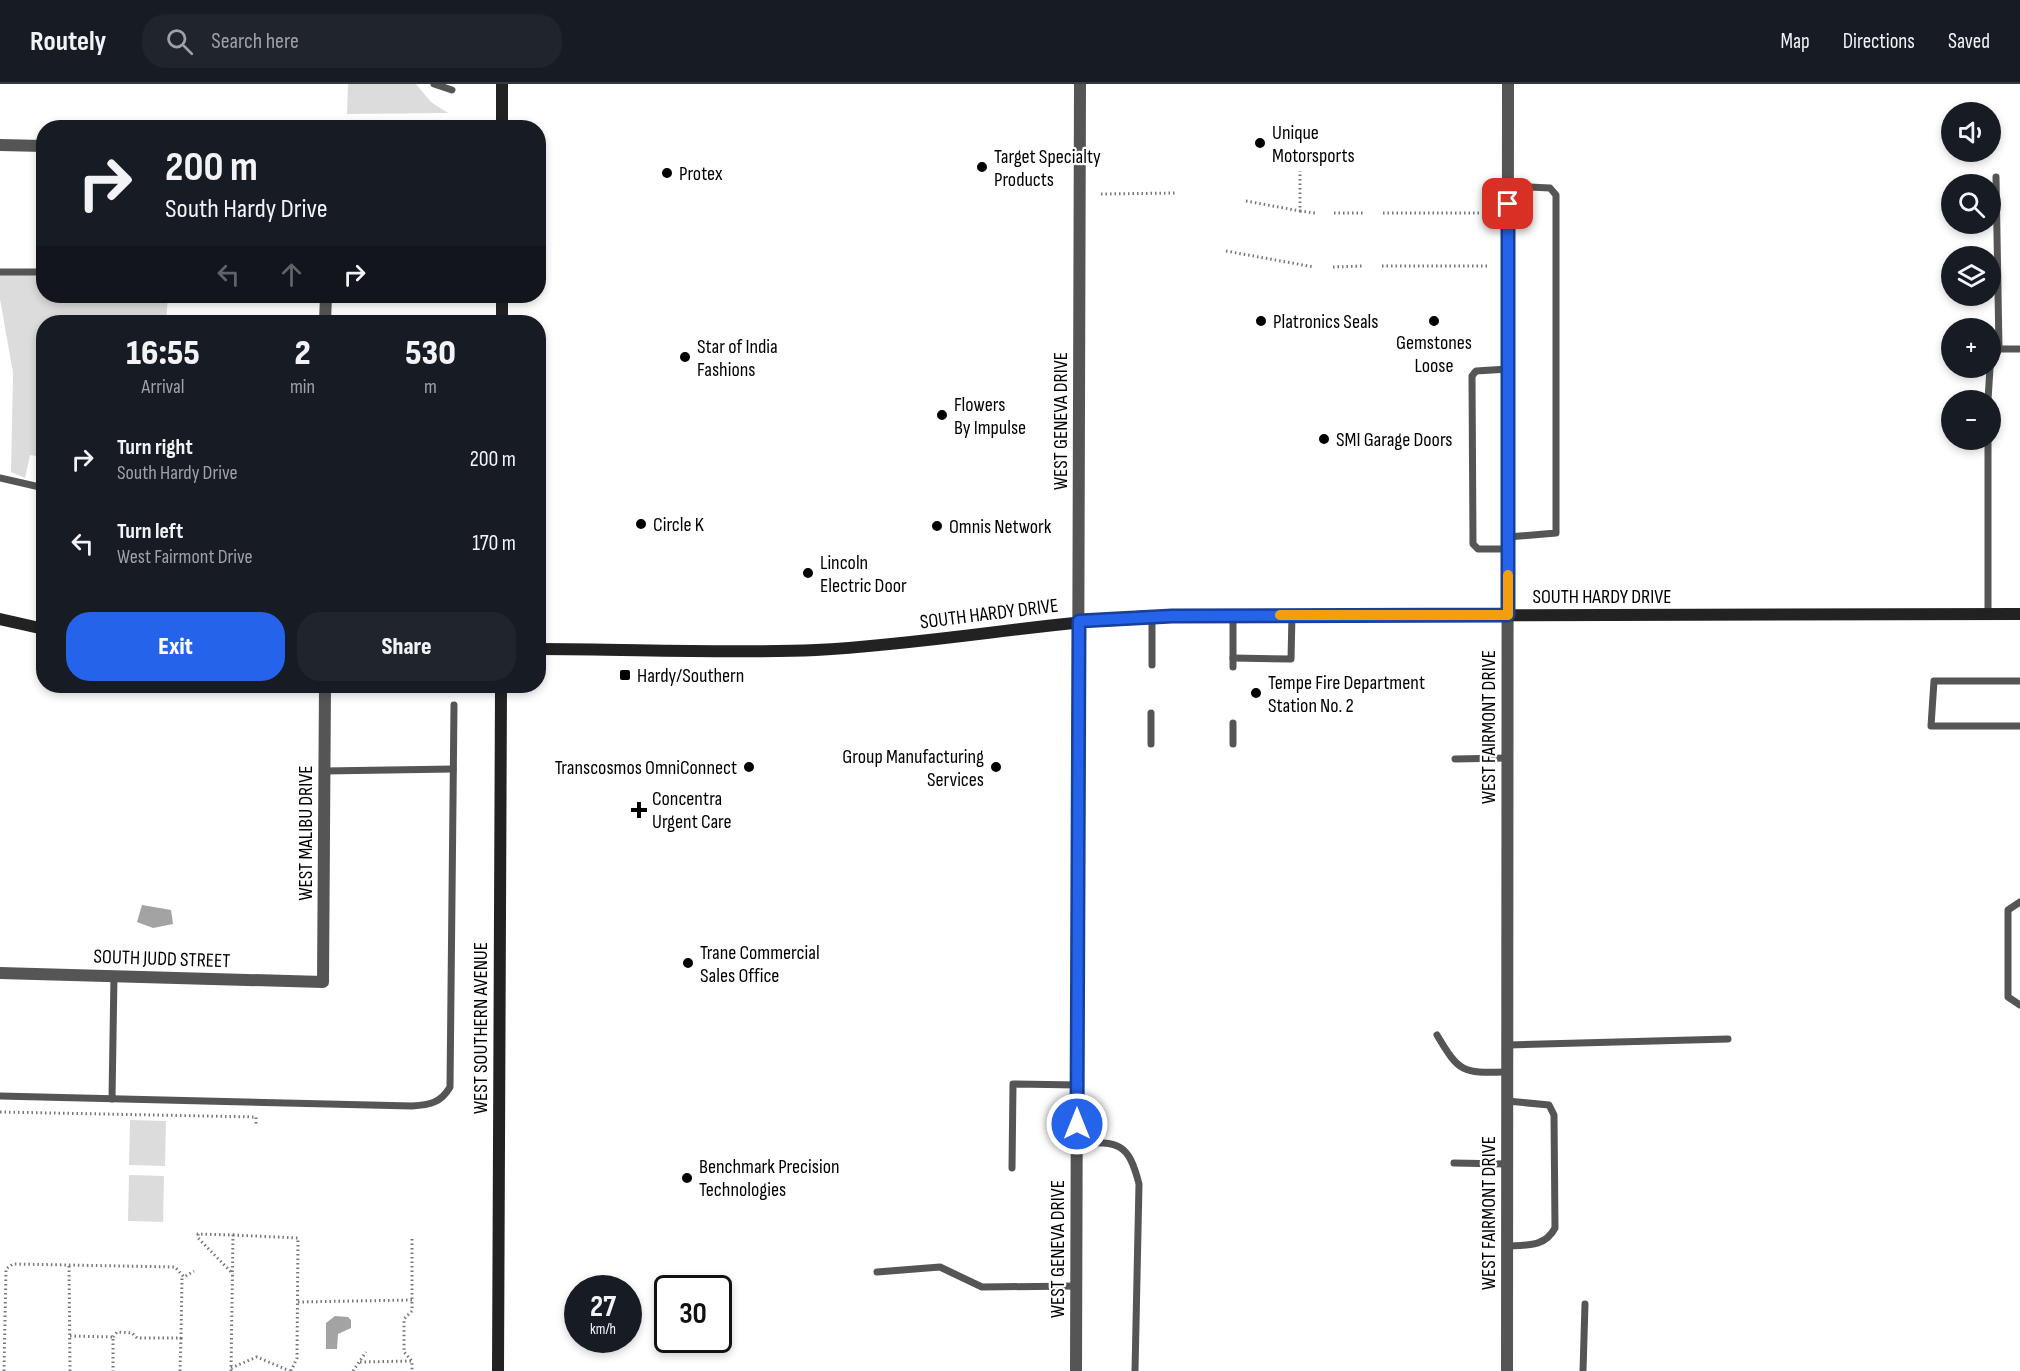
<!DOCTYPE html>
<meta charset="utf-8">
<style>
body{margin:0;font-family:"Sofia Sans Condensed",sans-serif;background:#20242c;color:#f1f3f6;height:100vh;display:flex;flex-direction:column;font-size:22px;white-space:nowrap}
*{box-sizing:border-box;margin:0}
p{font-size:20px;color:#9ea1a6}
.icon{flex:none;width:33px;height:33px;fill:none;stroke:currentColor;stroke-width:2;stroke-linecap:round;stroke-linejoin:round}
.map{position:relative;flex:1;overflow:hidden}
.details{position:absolute;left:36px;top:231px;width:510px;height:378px;display:flex;flex-direction:column;background:#171b24;border-radius:24px;box-shadow:0 3px 9px #0003}
.details>*{flex:none}
.top-card{position:absolute;left:36px;top:36px;width:510px;height:183px;border-radius:24px;box-shadow:0 3px 9px #0003;background:#171b24;color:#f1f3f6;overflow:hidden}
.controls{position:absolute;left:1941px;top:18px;display:grid;gap:12px}
.controls a{display:grid;place-items:center;width:60px;height:60px;border-radius:50%;background:#171b24;box-shadow:0 3px 9px #0003;font-size:30px}
.speed{position:absolute;left:564px;top:1191px;display:flex;gap:12px;font-size:30px;font-weight:700;text-align:center}
.speed>*{display:grid;place-content:center;width:78px;height:78px;border-radius:50%;background:#171b24;box-shadow:0 3px 9px #0003;line-height:1}
.speed small{font-size:15px;font-weight:400}
.speed .limit{border:3px solid #111;border-radius:9px;background:#fff;color:#111}
.pin{position:absolute;display:grid;place-items:center;width:51px;height:51px;color:#fff;margin:-26px;border-radius:12px;box-shadow:0 3px 9px #0006}
.me{position:absolute;width:66px;margin:-33px;rotate:0deg;stroke-linejoin:round;filter:drop-shadow(0 0 4px #0008)}
.turn{display:flex;align-items:center;gap:21px;height:126px;padding:0 30px;font-size:27px}
.turn .icon{width:78px;height:78px;stroke-width:2.5}
.turn b{display:block;font-size:42px;line-height:51px}
.lanes{display:flex;align-items:center;height:57px;padding:0 30px;background:#0003;justify-content:center;gap:30px;direction:ltr}
.lanes .off{opacity:.35}
.eta{display:flex;justify-content:space-evenly;align-items:center;height:102px;text-align:center}
.eta b{font-size:36px;font-weight:800;line-height:42px}
.action{display:flex;gap:12px;margin-top:auto;padding:12px 30px}
.action a{flex:1;height:69px;border-radius:24px;background:#2563eb;color:#fff;font-size:24px;font-weight:800;line-height:69px;text-align:center}
.action a+a{background:#20242c;color:#f1f3f6}
ul{padding:0;list-style:none}
li{display:flex;align-items:center;gap:18px;height:84px;padding:0 30px}
li div{flex:1}
li b{display:block;font-size:22px}
li em{font-style:normal}
header{display:flex;align-items:center;gap:36px;box-sizing:border-box;height:84px;padding:0 30px;background:#171b24;border-bottom:2px solid #363941}
header strong{font-size:28px}
nav{display:flex;gap:33px;margin-inline-start:auto;font-size:21px}
.search{width:420px;height:54px;background:#20242c;display:flex;align-items:center;gap:15px;box-sizing:border-box;padding:0 21px;border-radius:24px;color:#9ea1a6;font-size:22px}
.map>svg:first-child{display:block}
</style>
<header>
<strong>Routely</strong>
<div class="search"><svg class="icon" aria-label="search" viewBox="0 0 24 24"><circle cx="10" cy="10" r="6"/><path d="M15 15l6 6"/></svg>Search here</div>
<nav><a>Map</a><a>Directions</a><a>Saved</a></nav>
</header>
<div class="map">
<svg width="2020" height="1287" viewBox="0 0 2020 1287">
<rect width="100%" height="100%" fill="#fff"/>
<!-- green -->
<g fill="#dcdcdc">
<polygon points="348,0 416,0 431,18 448,29 347,30"/>
<polygon points="0,188 43,189 44,212 168,212 166,238 44,238 43,373 30,371 25,394 11,388 13,289 0,215"/>
<polygon points="130,1036 166,1037 165,1082 129,1081"/>
<polygon points="129,1091 164,1092 163,1138 128,1137"/>
</g>
<!-- water -->
<g fill="#a3a3a3">
<polygon points="142,821 171,826 173,840 153,844 137,838"/>
<polygon points="335,1232 348,1233 351,1236 351,1244 338,1250 337,1265 326,1265 326,1239"/>
</g>
<g fill="none" stroke-linecap="round" stroke-linejoin="round">
<!-- path -->
<g stroke="#777" stroke-width="3" stroke-dasharray="1.5 3" stroke-linecap="butt">
<polyline points="1101,110 1177,109"/>
<polyline points="1246,117 1300,127 1300,87"/>
<polyline points="1300,127 1315,129"/>
<polyline points="1334,129 1364,129"/>
<polyline points="1383,129 1488,129"/>
<polyline points="1226,167 1314,183"/>
<polyline points="1382,182 1488,182"/>
<polyline points="1333,183 1363,182"/>
<polyline points="0,1028 256,1033 256,1042"/>
<polyline points="233,1151 298,1154 297,1274 291,1287"/>
<polyline points="412,1155 412,1227 404,1235 404,1268 412,1277 412,1287"/>
<polyline points="69,1182 70,1287"/>
<polyline points="298,1218 412,1216"/>
<polyline points="70,1252 113,1253 113,1287"/>
<polyline points="113,1253 117,1248 132,1249 137,1254 181,1254 182,1193"/>
<polyline points="360,1278 412,1277"/>
<polyline points="231,1284 257,1273 290,1287"/>
<polyline points="4,1287 6,1185 13,1180 175,1183 184,1193 194,1187"/>
<polyline points="180,1287 181,1254"/>
<polyline points="231,1287 233,1151 198,1150 198,1154 233,1190"/>
<polyline points="353,1287 366,1268"/>
</g>
<!-- lane -->
<g stroke="#555" stroke-width="7">
<polyline points="434,0 452,6"/>
<polyline points="1996,93 1999,265"/>
<polyline points="1508,102 1550,104 1556,111 1556,449 1508,453"/>
<polyline points="0,188 44,188"/>
<polyline points="1990,283 1999,265 2020,265"/>
<polyline points="1508,285 1476,287 1472,292 1473,460 1478,465 1508,465"/>
<polyline points="1988,316 1990,284"/>
<polyline points="0,394 44,404"/>
<polyline points="1988,531 1988,356"/>
<polyline points="1233,532 1233,583"/>
<polyline points="1233,574 1291,575 1292,531"/>
<polyline points="1152,581 1152,532"/>
<polyline points="2020,597 1934,597 1931,642 2020,642"/>
<polyline points="1233,639 1233,660"/>
<polyline points="1151,660 1151,629"/>
<polyline points="1455,675 1508,674"/>
<polyline points="324,687 453,685"/>
<polyline points="2020,818 2008,826 2008,913 2020,921"/>
<path d="M1437,951C1460,990 1463,989 1507,988"/>
<polyline points="1508,961 1728,955"/>
<path d="M0,1012L412,1022C429,1021 441,1019 450,1003L454,621"/>
<polyline points="112,1015 114,892"/>
<path d="M1507,1017L1549,1021L1554,1031L1555,1144C1545,1163 1528,1161 1507,1162"/>
<path d="M1077,1059C1118,1058 1128,1057 1139,1100L1135,1287"/>
<polyline points="1454,1079 1507,1080"/>
<polyline points="1012,1084 1013,1000 1078,1001"/>
<polyline points="877,1188 940,1183 982,1203 1077,1202"/>
<polyline points="1583,1287 1585,1220"/>
</g>
<!-- street -->
<g stroke="#555" stroke-width="12">
<polyline points="0,61 44,62"/>
<polyline points="325,238 326,212"/>
<polyline points="0,889 323,898 325,602"/>
<polyline points="1076,1287 1080,0"/>
<polyline points="1507,1287 1508,0"/>
</g>
<!-- secondary -->
<g stroke="#222" stroke-width="12">
<polyline points="502,44 502,0"/>
<polyline points="502,238 502,212"/>
<polyline points="0,535 44,545"/>
<path d="M538,565C631,565 724,570 816,566C929,560 1040,539 1152,532L2020,530"/>
<polyline points="498,1287 501,602"/>
</g>
</g>
<g fill="none" stroke-linecap="round" stroke-linejoin="round">
<!-- route casing -->
<g stroke="#184099" stroke-width="15">
<polyline id="route" points="1077,1040 1079,537 1172,532 1508,531 1508,120"/>
</g>
<!-- route -->
<use href="#route" stroke="#2563eb" stroke-width="10"/>
<!-- slow -->
<polyline stroke="#f59e0b" stroke-width="10" points="1280,531 1508,531 1508,491"/>
</g>
<!-- markers -->
<g fill="#000" stroke="#fff" stroke-width="2">
<circle cx="1260" cy="59" r="6"/>
<circle cx="982" cy="83" r="6"/>
<circle cx="667" cy="89" r="6"/>
<circle cx="1261" cy="237" r="6"/>
<circle cx="1434" cy="237" r="6"/>
<circle cx="685" cy="273" r="6"/>
<circle cx="942" cy="331" r="6"/>
<circle cx="1324" cy="355" r="6"/>
<circle cx="641" cy="440" r="6"/>
<circle cx="937" cy="442" r="6"/>
<circle cx="808" cy="489" r="6"/>
<rect x="619" y="585" width="12" height="12" rx="3"/>
<circle cx="1256" cy="609" r="6"/>
<circle cx="749" cy="683" r="6"/>
<circle cx="996" cy="683" r="6"/>
<path d="M636 717h6v6h6v6h-6v6h-6v-6h-6v-6h6z"/>
<circle cx="688" cy="879" r="6"/>
<circle cx="687" cy="1094" r="6"/>
</g>
<g text-anchor="middle" stroke-width="4.5" stroke-linejoin="round" paint-order="stroke">
<!-- poi labels -->
<g font-size="20" fill="#000" stroke="#fff" text-anchor="start">
<text x="1272" y="55">Unique<tspan x="1272" dy="23">Motorsports</tspan></text>
<text x="994" y="79">Target Specialty<tspan x="994" dy="23">Products</tspan></text>
<text x="679" y="96">Protex</text>
<text x="1273" y="244">Platronics Seals</text>
<text x="1434" y="265" text-anchor="middle">Gemstones<tspan x="1434" dy="23">Loose</tspan></text>
<text x="697" y="269">Star of India<tspan x="697" dy="23">Fashions</tspan></text>
<text x="954" y="327">Flowers<tspan x="954" dy="23">By Impulse</tspan></text>
<text x="1336" y="362">SMI Garage Doors</text>
<text x="653" y="447">Circle K</text>
<text x="949" y="449">Omnis Network</text>
<text x="820" y="485">Lincoln<tspan x="820" dy="23">Electric Door</tspan></text>
<text x="637" y="598">Hardy/Southern</text>
<text x="1268" y="605">Tempe Fire Department<tspan x="1268" dy="23">Station No. 2</tspan></text>
<text x="984" y="679" text-anchor="end">Group Manufacturing<tspan x="984" dy="23">Services</tspan></text>
<text x="737" y="690" text-anchor="end">Transcosmos OmniConnect</text>
<text x="652" y="721">Concentra<tspan x="652" dy="23">Urgent Care</tspan></text>
<text x="700" y="875">Trane Commercial<tspan x="700" dy="23">Sales Office</tspan></text>
<text x="699" y="1089">Benchmark Precision<tspan x="699" dy="23">Technologies</tspan></text>
</g>
<!-- street labels -->
<g font-size="20" fill="#000" stroke="#fff">
<text transform="translate(1060 337) rotate(-90)" y="7">WEST GENEVA DRIVE</text>
<text x="1602" y="519">SOUTH HARDY DRIVE</text>
<text transform="translate(989 529) rotate(-7)" y="7">SOUTH HARDY DRIVE</text>
<text transform="translate(1488 643) rotate(-90)" y="7">WEST FAIRMONT DRIVE</text>
<text transform="translate(305 749) rotate(-90)" y="7">WEST MALIBU DRIVE</text>
<text transform="translate(162 874) rotate(2)" y="7">SOUTH JUDD STREET</text>
<text transform="translate(480 944) rotate(-90)" y="7">WEST SOUTHERN AVENUE</text>
<text transform="translate(1488 1129) rotate(-90)" y="7">WEST FAIRMONT DRIVE</text>
<text transform="translate(1057 1165) rotate(-90)" y="7">WEST GENEVA DRIVE</text>
</g>
</g>
</svg>
<div class="controls">
<a><svg class="icon" aria-label="sound" viewBox="0 0 24 24"><path d="M4 9h4l5-4v14l-5-4H4zM17 9q2 3 0 6"/></svg></a>
<a><svg class="icon" aria-label="search" viewBox="0 0 24 24"><circle cx="10" cy="10" r="6"/><path d="M15 15l6 6"/></svg></a>
<a><svg class="icon" aria-label="layers" viewBox="0 0 24 24"><path d="M12 4l9 5-9 5-9-5zM3 14l9 5 9-5"/></svg></a>
<a>+</a>
<a>−</a>
</div>
<div class="speed"><div>27<small>km/h</small></div><div class="limit">30</div></div>
<div class="pin" style="left:1508px;top:120px;background:#d93025"><svg class="icon" aria-label="arrive" viewBox="0 0 24 24"><path d="M6 21V4h12l-3 4 3 4H6"/></svg></div>
<svg class="me" style="left:1077px;top:1040px" viewBox="-20 -20 40 40"><circle r="17" fill="#2563eb" stroke="#fff" stroke-width="3"/><path d="M0-11L8 9 0 5-8 9z" fill="#fff"/></svg>
<div class="top-card">
<div class="turn"><svg class="icon" aria-label="right" viewBox="0 0 24 24"><path d="M7 20v-9h11M14 6l5 5-5 5"/></svg><div><b>200 m</b>South Hardy Drive</div></div>
<div class="lanes"><svg class="icon off" aria-label="left" viewBox="0 0 24 24"><path d="M17 20v-9H6M10 6l-5 5 5 5"/></svg><svg class="icon off" aria-label="ahead" viewBox="0 0 24 24"><path d="M12 20V5M6 11l6-6 6 6"/></svg><svg class="icon" aria-label="right" viewBox="0 0 24 24"><path d="M7 20v-9h11M14 6l5 5-5 5"/></svg></div>
</div>
<section class="details">
<div class="eta">
<div><b>16:55</b><p>Arrival</p></div>
<div><b>2</b><p>min</p></div>
<div><b>530</b><p>m</p></div>
</div>
<ul>
<li><svg class="icon" aria-label="right" viewBox="0 0 24 24"><path d="M7 20v-9h11M14 6l5 5-5 5"/></svg><div><b>Turn right</b><p>South Hardy Drive</p></div><em>200 m</em></li>
<li><svg class="icon" aria-label="left" viewBox="0 0 24 24"><path d="M17 20v-9H6M10 6l-5 5 5 5"/></svg><div><b>Turn left</b><p>West Fairmont Drive</p></div><em>170 m</em></li>
</ul>
<div class="action"><a>Exit</a><a>Share</a></div>
</section>
</div>
